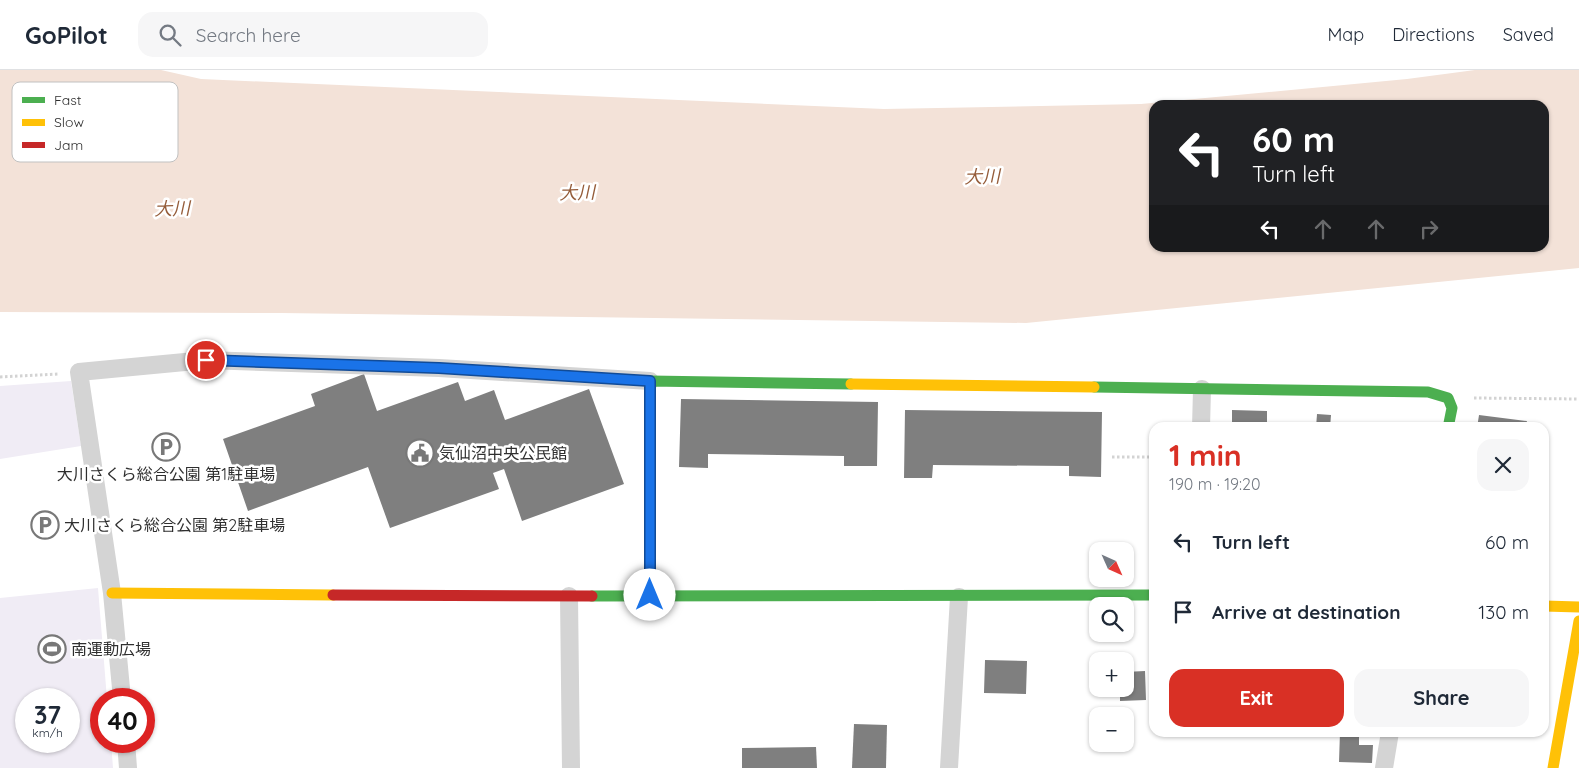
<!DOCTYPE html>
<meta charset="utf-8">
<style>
body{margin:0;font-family:Quicksand,"Noto Sans JP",sans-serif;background:#f6f6f7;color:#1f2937;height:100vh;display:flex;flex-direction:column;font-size:19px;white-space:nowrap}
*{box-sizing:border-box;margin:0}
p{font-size:16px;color:#747a83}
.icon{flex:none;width:28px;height:28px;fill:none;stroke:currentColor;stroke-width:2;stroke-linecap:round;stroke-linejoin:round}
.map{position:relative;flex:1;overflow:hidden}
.details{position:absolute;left:1149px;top:352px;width:400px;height:315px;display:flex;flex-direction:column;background:#fff;border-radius:15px;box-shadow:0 1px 4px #0004}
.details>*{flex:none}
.top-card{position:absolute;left:1149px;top:30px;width:400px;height:152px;border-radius:15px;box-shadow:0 1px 4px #0004;background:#202124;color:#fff;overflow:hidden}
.needle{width:32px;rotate:135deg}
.buttons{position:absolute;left:1089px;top:472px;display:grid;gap:10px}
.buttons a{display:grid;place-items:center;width:45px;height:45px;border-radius:10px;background:#fff;box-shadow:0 1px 4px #0004;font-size:25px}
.speed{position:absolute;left:15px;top:618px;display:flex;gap:10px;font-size:25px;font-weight:700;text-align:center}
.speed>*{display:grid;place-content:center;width:65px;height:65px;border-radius:50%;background:#fff;box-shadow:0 1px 4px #0004;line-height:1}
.speed small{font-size:12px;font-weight:400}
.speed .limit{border:8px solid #d22;background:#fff;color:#111}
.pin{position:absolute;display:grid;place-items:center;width:42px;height:42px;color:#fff;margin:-21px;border:2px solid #fff;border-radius:50%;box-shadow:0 1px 5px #0007}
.me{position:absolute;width:55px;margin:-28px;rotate:0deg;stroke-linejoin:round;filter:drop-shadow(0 0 4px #0008)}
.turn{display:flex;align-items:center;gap:18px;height:105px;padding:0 20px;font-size:22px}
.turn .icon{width:65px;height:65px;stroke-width:2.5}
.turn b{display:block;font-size:35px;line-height:42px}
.lanes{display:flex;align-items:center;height:48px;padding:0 20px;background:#0003;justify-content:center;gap:25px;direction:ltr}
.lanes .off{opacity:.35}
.round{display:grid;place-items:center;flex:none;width:52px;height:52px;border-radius:15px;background:#f6f6f7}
.head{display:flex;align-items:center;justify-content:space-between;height:85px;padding:0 20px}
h1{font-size:30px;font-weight:700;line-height:38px;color:#d93025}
.cta{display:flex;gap:10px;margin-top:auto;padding:10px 20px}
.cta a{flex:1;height:58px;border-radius:15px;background:#d93025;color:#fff;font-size:20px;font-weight:700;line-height:58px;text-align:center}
.cta a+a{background:#f6f6f7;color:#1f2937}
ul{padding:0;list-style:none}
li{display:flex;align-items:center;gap:15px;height:70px;padding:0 20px}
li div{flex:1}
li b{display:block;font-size:19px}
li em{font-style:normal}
header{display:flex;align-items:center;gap:30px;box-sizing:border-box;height:70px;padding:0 25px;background:#fff;border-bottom:1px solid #e0e1e3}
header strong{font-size:24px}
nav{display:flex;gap:28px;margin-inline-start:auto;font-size:18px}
.search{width:350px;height:45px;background:#f6f6f7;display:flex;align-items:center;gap:12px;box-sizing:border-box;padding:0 18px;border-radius:15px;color:#747a83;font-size:19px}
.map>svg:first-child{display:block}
</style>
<header>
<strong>GoPilot</strong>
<div class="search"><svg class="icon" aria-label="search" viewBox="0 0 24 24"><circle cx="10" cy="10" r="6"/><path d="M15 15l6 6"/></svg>Search here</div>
<nav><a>Map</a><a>Directions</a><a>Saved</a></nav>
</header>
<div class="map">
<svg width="1579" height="698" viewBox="0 0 1579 698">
<rect width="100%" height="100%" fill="#fff"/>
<!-- green -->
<g fill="#f0ecf5" fill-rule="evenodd">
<polygon points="71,311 81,376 0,389 0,316"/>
<path d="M98,518L107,629H101V671H111L113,698H0V528ZM26,629H69V671H26Z"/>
</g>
<!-- water -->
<path fill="#f3e2d8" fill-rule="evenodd" d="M0,0H161L201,9L884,39L1141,34L1407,9L1475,0H1579V198L1026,253L281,243L0,242ZM1154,35H1544V178H1154Z"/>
<!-- building -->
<g fill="#7f7f7f">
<polygon points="364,304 377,341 458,312 465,331 494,320 505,350 589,319 624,414 522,451 504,399 493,403 499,419 390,458 368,397 248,441 223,369 315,336 311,324"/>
<polygon points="681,329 878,332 877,396 844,396 844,386 708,384 708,398 679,397"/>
<polygon points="905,340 1102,342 1101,407 1069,406 1069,396 933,395 932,408 904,408"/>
<polygon points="1232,340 1267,341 1267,358 1227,358 1228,352 1232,352"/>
<polygon points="1317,344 1331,345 1330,358 1316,358"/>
<polygon points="1479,345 1527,351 1525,358 1477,358"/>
<polygon points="985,590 1027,591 1026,624 984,623"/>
<polygon points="1145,601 1146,630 1120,631 1120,619 1125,619 1125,602"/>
<polygon points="854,654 887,655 886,698 852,698"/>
<polygon points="1340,662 1359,662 1359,675 1373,675 1372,693 1339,692"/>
<polygon points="816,677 817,698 742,698 742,678"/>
</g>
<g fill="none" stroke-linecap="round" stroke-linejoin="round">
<!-- path -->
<g stroke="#d3d3d3" stroke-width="3" stroke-dasharray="2.5 2.5" stroke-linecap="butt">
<polyline points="0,307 59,304"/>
<polyline points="1474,328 1579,329"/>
<polyline points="1112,387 1154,387"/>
</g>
<!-- street -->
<g stroke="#d4d4d4" stroke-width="18">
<polyline points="1201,358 1202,319"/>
<polyline points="569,526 571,698"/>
<polyline points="122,629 112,523 79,302 206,290 439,298 650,311"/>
<polyline points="126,671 128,698"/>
<polyline points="949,698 959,527"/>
<polyline points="1384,698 1390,662"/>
</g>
<!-- fast -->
<g stroke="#4caf50" stroke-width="11">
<polyline points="1094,317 1428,322 1448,328 1452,338 1448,358"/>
<polyline points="650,525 650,311 851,314"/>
<polyline points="592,526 1154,525"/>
</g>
<!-- slow -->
<g stroke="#ffc107" stroke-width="11">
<polyline points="851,314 1094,317"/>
<polyline points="112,523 333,525"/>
<polyline points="1544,536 1579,537"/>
<polyline points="1553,698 1579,551"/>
</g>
<!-- jam -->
<polyline stroke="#c62828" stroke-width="11" points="333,525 592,526"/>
</g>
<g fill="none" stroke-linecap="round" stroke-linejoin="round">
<!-- route casing -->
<g stroke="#114b97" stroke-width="12">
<polyline id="route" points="206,290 439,298 650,311 650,525"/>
</g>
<!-- route -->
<use href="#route" stroke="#1a73e8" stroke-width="9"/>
</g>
<!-- icons -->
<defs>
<g id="parking-ring" transform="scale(1.4375)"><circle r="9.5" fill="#fff" stroke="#787878" stroke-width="1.5"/><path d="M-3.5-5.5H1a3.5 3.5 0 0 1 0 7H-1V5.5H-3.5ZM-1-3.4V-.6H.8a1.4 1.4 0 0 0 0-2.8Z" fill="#787878"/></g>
<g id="civic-ring" transform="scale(1.4375)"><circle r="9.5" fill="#fff" stroke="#787878" stroke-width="1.5"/><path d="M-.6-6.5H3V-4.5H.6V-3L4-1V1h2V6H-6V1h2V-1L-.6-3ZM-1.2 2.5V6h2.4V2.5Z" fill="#787878"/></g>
<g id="stadium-ring" transform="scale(1.4375)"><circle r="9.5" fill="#fff" stroke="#787878" stroke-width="1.5"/><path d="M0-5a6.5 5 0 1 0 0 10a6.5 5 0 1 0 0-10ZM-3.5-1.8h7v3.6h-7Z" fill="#787878"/></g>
</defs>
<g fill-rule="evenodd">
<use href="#parking-ring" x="166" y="377"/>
<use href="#civic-ring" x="420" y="383"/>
<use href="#parking-ring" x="45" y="455"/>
<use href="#stadium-ring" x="52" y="579"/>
</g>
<g text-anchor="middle" stroke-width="5" stroke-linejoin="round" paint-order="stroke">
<!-- poi labels -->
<g font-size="16" fill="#2f2f2f" stroke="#fff" text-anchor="start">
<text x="439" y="389">気仙沼中央公民館</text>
<text x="166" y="410" text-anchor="middle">大川さくら総合公園 第1駐車場</text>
<text x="64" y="461">大川さくら総合公園 第2駐車場</text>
<text x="71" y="585">南運動広場</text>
</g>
<!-- water labels -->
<g font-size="18" font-style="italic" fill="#955c39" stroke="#fff">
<text transform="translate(982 107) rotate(-2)" y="6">大川</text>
<text transform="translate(577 123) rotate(-2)" y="6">大川</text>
<text transform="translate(172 139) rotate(-2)" y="6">大川</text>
</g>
</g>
<!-- legend -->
<rect x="12" y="12" width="166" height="80" rx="8" fill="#fff" stroke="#c1c1c1" stroke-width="1"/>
<rect x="22" y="27" width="23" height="6" fill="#4caf50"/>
<rect x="22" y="49" width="23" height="7" fill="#ffc107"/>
<rect x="22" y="72" width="23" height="6" fill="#c62828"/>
<g font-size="14" fill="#2f2f2f">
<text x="54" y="35">Fast</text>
<text x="54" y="57">Slow</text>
<text x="54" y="80">Jam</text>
</g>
</svg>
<div class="buttons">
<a><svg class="needle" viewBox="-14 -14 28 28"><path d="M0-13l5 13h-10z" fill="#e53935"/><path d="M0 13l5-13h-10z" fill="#747a83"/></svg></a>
<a><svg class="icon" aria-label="search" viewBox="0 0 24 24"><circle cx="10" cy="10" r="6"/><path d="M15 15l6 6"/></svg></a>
<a>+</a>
<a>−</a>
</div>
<div class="speed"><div>37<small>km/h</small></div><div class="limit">40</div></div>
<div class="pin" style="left:206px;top:290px;background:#d93025"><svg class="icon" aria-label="arrive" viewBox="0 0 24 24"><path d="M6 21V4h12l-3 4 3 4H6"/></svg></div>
<svg class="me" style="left:650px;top:525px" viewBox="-20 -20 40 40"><circle r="19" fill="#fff"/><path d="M0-13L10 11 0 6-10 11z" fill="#1a73e8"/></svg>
<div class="top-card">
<div class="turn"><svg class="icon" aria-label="left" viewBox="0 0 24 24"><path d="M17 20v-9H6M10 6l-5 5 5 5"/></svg><div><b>60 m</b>Turn left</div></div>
<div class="lanes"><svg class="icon" aria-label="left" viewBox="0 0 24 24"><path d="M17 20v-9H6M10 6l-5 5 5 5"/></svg><svg class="icon off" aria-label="ahead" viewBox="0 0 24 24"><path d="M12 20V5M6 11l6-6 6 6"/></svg><svg class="icon off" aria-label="ahead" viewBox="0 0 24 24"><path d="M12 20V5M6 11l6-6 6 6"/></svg><svg class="icon off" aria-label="right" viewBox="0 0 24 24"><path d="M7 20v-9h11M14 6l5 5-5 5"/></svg></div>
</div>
<section class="details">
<div class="head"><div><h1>1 min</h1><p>190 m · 19:20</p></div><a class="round"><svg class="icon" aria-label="close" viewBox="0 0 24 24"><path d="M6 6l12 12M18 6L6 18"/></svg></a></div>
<ul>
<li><svg class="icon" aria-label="left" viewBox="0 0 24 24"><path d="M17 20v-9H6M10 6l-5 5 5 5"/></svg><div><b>Turn left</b></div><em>60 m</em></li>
<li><svg class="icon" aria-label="arrive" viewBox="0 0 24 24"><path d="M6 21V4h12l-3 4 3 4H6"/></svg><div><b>Arrive at destination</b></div><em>130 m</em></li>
</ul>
<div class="cta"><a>Exit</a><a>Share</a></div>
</section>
</div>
